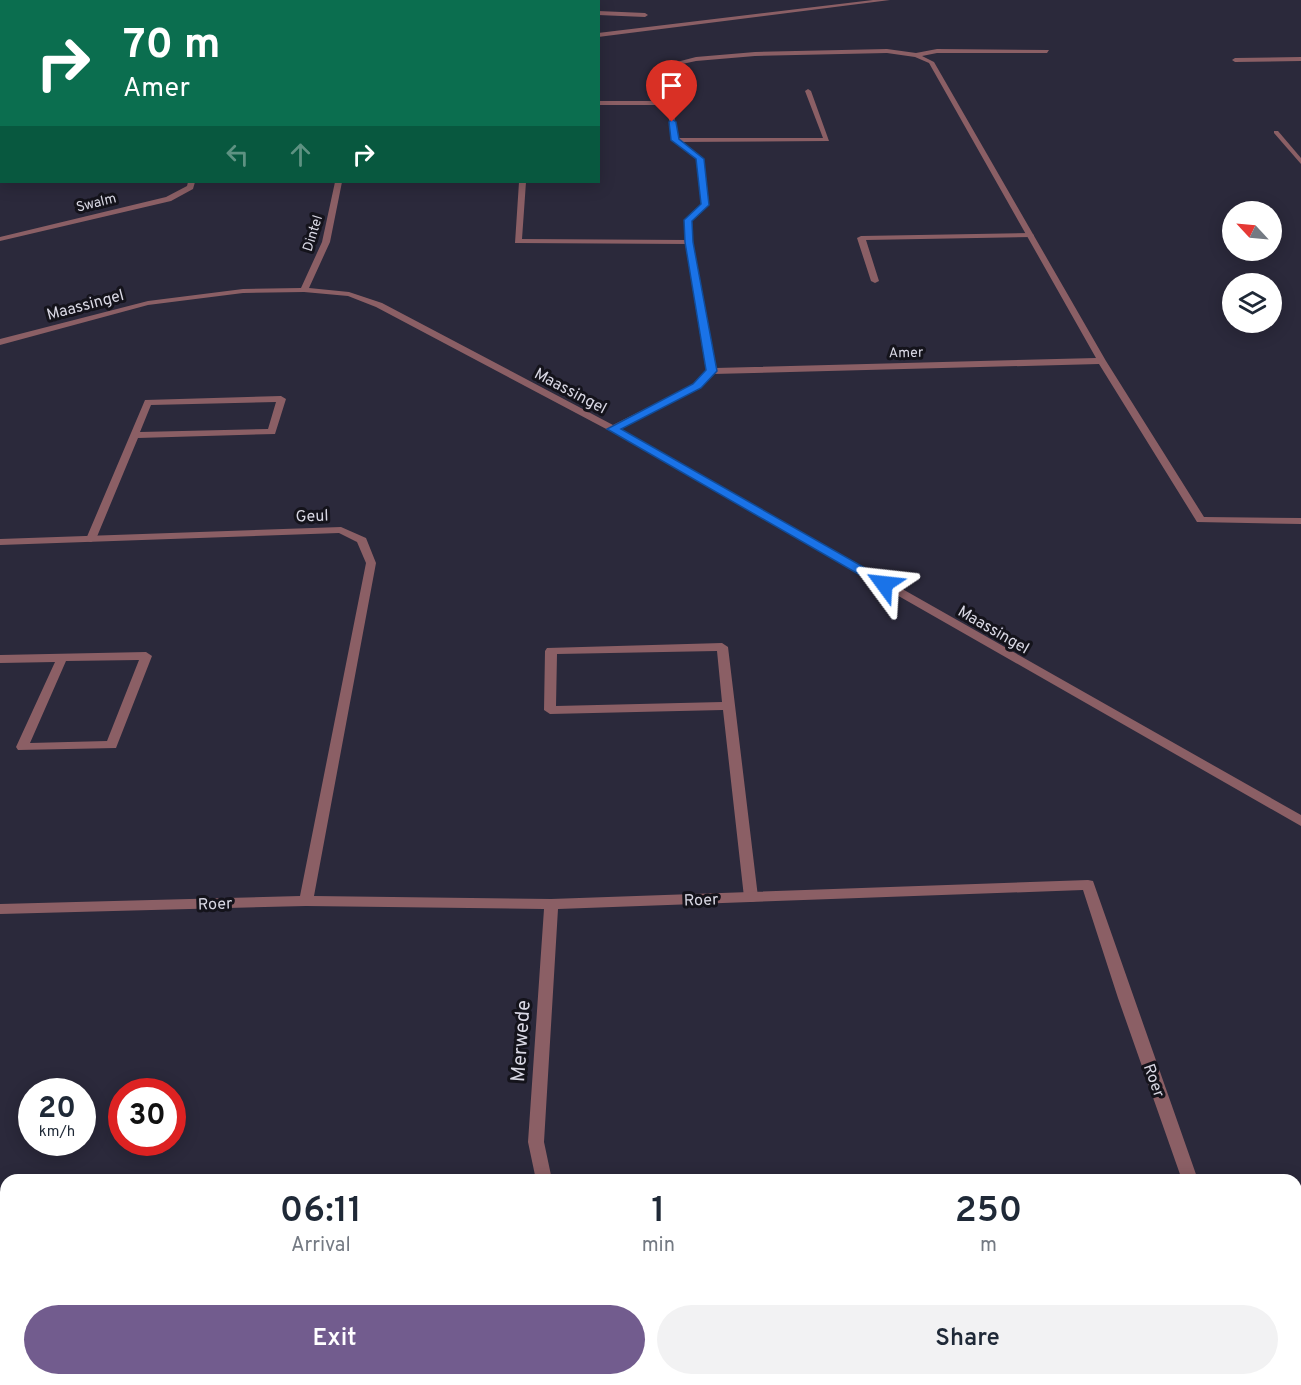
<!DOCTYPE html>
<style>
body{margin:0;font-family:Overpass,sans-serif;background:#f2f2f3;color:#1f2937;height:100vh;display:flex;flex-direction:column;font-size:22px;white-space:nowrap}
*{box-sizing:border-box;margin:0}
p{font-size:20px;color:#747a83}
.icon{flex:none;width:33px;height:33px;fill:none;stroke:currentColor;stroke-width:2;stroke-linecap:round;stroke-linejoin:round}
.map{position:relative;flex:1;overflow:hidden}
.drawer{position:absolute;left:0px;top:1174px;width:1302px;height:212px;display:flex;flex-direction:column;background:#fff;border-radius:18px 18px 0 0;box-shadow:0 3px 15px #0003}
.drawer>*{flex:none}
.top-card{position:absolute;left:0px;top:0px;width:600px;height:183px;box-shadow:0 3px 15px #0003;background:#0b6e4f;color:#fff;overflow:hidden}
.needle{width:39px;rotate:296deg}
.buttons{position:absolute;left:1222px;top:201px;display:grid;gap:12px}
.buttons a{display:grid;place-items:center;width:60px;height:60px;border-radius:50%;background:#fff;box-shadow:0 3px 15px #0003;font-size:30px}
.speed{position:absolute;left:18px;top:1078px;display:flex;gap:12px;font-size:30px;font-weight:700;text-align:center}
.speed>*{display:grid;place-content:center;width:78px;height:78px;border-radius:50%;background:#fff;box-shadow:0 3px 15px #0003;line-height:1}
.speed small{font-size:15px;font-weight:400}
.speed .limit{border:9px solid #d22;background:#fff;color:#111}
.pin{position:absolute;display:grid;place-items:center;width:51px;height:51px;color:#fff;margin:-62px -26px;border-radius:50% 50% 50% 0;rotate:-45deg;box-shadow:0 0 6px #0007}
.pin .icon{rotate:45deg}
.me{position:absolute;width:66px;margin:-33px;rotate:300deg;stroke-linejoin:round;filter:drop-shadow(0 0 4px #0008)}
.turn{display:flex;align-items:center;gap:21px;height:126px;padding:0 24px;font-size:27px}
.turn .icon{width:78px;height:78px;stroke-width:2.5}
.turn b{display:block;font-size:42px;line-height:51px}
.lanes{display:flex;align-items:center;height:57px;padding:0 24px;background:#0003;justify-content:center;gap:30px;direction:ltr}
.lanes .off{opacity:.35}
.eta{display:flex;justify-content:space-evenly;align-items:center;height:102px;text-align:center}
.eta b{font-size:36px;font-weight:600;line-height:42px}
.button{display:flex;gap:12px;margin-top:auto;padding:12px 24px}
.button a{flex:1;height:69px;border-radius:36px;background:#725c8e;color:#fff;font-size:24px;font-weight:600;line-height:69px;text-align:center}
.button a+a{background:#f2f2f3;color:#1f2937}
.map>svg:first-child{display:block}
</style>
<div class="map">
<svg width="1301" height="1385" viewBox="0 0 1301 1385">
<rect width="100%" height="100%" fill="#2b293b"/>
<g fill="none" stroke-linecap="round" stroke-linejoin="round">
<!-- service -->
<g fill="#8b5f65" fill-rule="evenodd">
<polygon points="598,11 645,13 648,15 645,17 598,15"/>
<polygon points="808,89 811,91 829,141 675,142 672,140 675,138 823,138 805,91"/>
<polygon points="598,101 670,101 673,103 670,105 598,105"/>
<polygon points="519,182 526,182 522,239 689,240 693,242 689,244 515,243"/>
<polygon points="1030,233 1034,235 1033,237 866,240 879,281 875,283 871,281 857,238 861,236"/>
<path d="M281,396L286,399L275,434L138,438L96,539L91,542L87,541L86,539L145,400ZM276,402L268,429L140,432L151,405Z"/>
<path d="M722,643L728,647L758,897L756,901L751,902L746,901L744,897L723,710L550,714L544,710L545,651L547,648ZM717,651L722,702L556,706L557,654Z"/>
<path d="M146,652L152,656L116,748L18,750L16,747L55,662L0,663V655ZM139,660L107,741L30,743L66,661Z"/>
</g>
<!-- minor -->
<g fill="#8b5f65" fill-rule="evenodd">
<polygon points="84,0 90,0 91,2 85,2"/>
<polygon points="454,0 463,2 456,2"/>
<rect x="0" y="37" width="2" height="4"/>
<path d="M887,49L916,53L937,49L1049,50L1047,53H937L922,56L934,62L1106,361L1204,517L1301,518V524L1197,522L1099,364L713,374L700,388L620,429L1301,815V826L610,431L376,307L348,296L304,292L243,293L148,305L0,345V339L148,301L243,289L301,288L322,242L335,182H342L330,242L309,288L349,292L382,303L613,425L694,384L706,371L685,242L684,220L701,204L697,160L672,140L662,73L669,64L696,57L755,52ZM887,53L915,57L929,63L1096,358L715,368L693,242L692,221L709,205L703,159L678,139L667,74L673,66L696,61L755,56Z"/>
<polygon points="1301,57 1301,61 1235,62 1232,60 1235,58"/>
<polygon points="1274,131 1278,131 1301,158 1301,164 1274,133"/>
<polygon points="188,182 195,182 193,189 171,201 0,241 0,237 166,197 187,186"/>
<polygon points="341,527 366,538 376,563 314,896 551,899 1088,880 1093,881 1198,1180 1182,1180 1118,998 1083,890 558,909 544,1142 552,1180 536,1180 528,1142 544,909 306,906 0,914 0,904 300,896 366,563 357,542 339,533 0,545 0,539"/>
<polygon points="577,1380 595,1380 596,1385 578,1385"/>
<polygon points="1246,1380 1267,1380 1265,1385 1244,1385"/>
</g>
<!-- tertiary -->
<g fill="#8b5f65" fill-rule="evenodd">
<polygon points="873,0 890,0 598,37 598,33"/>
<rect x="0" y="112" width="2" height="4"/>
</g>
</g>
<!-- route -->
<polygon fill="#1a73e8" stroke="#114b97" stroke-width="1.5" points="672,119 676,122 679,139 704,159 709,205 692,221 693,242 717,371 701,388 621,429 888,581 890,584 888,586 879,586 607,429 693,384 706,370 685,242 684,220 701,204 696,159 671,140 669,122"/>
<g text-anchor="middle" stroke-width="6" stroke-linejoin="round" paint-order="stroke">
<!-- far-street labels -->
<g font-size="14" fill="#d9d8e4" stroke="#14131b">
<text transform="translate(96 202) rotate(-14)" y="5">Swalm</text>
<text transform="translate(312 233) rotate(-73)" y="5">Dintel</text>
<text transform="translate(906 352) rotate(-1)" y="5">Amer</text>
</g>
<!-- street labels -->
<g font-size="16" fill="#d9d8e4" stroke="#14131b">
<text transform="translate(85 304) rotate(-15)" y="6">Maassingel</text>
<text transform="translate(571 390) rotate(28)" y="6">Maassingel</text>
<text transform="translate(312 515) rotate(-2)" y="6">Geul</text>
<text transform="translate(994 629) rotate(30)" y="6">Maassingel</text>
<text transform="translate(701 899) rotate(-2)" y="6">Roer</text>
<text transform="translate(215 903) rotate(-2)" y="6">Roer</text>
<text transform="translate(1155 1080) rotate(70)" y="6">Roer</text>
</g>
<!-- near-street labels -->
<g font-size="20" fill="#d9d8e4" stroke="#14131b">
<text transform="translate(520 1041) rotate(-86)" y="7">Merwede</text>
</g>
</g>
</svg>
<div class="buttons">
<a><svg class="needle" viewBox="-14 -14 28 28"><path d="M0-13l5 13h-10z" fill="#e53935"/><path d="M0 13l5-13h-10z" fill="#747a83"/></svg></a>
<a><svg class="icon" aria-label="layers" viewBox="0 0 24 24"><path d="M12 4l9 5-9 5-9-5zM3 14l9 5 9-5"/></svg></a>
</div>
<div class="speed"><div>20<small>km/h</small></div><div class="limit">30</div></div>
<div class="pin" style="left:672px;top:122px;background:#d93025"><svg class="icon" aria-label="arrive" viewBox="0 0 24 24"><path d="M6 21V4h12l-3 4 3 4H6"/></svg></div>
<svg class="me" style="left:884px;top:584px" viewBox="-20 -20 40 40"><path d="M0-17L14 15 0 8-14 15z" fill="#1a73e8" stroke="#fff" stroke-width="4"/></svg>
<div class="top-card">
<div class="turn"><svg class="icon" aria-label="right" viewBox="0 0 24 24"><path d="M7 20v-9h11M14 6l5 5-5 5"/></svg><div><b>70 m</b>Amer</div></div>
<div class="lanes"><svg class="icon off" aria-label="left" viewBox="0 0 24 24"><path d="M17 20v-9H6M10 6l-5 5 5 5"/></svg><svg class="icon off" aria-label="ahead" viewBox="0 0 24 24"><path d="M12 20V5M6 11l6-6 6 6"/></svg><svg class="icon" aria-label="right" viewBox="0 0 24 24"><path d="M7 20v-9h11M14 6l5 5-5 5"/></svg></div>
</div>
<section class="drawer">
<div class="eta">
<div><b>06:11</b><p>Arrival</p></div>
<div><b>1</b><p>min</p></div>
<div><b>250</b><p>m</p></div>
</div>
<div class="button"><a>Exit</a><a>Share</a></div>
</section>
</div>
